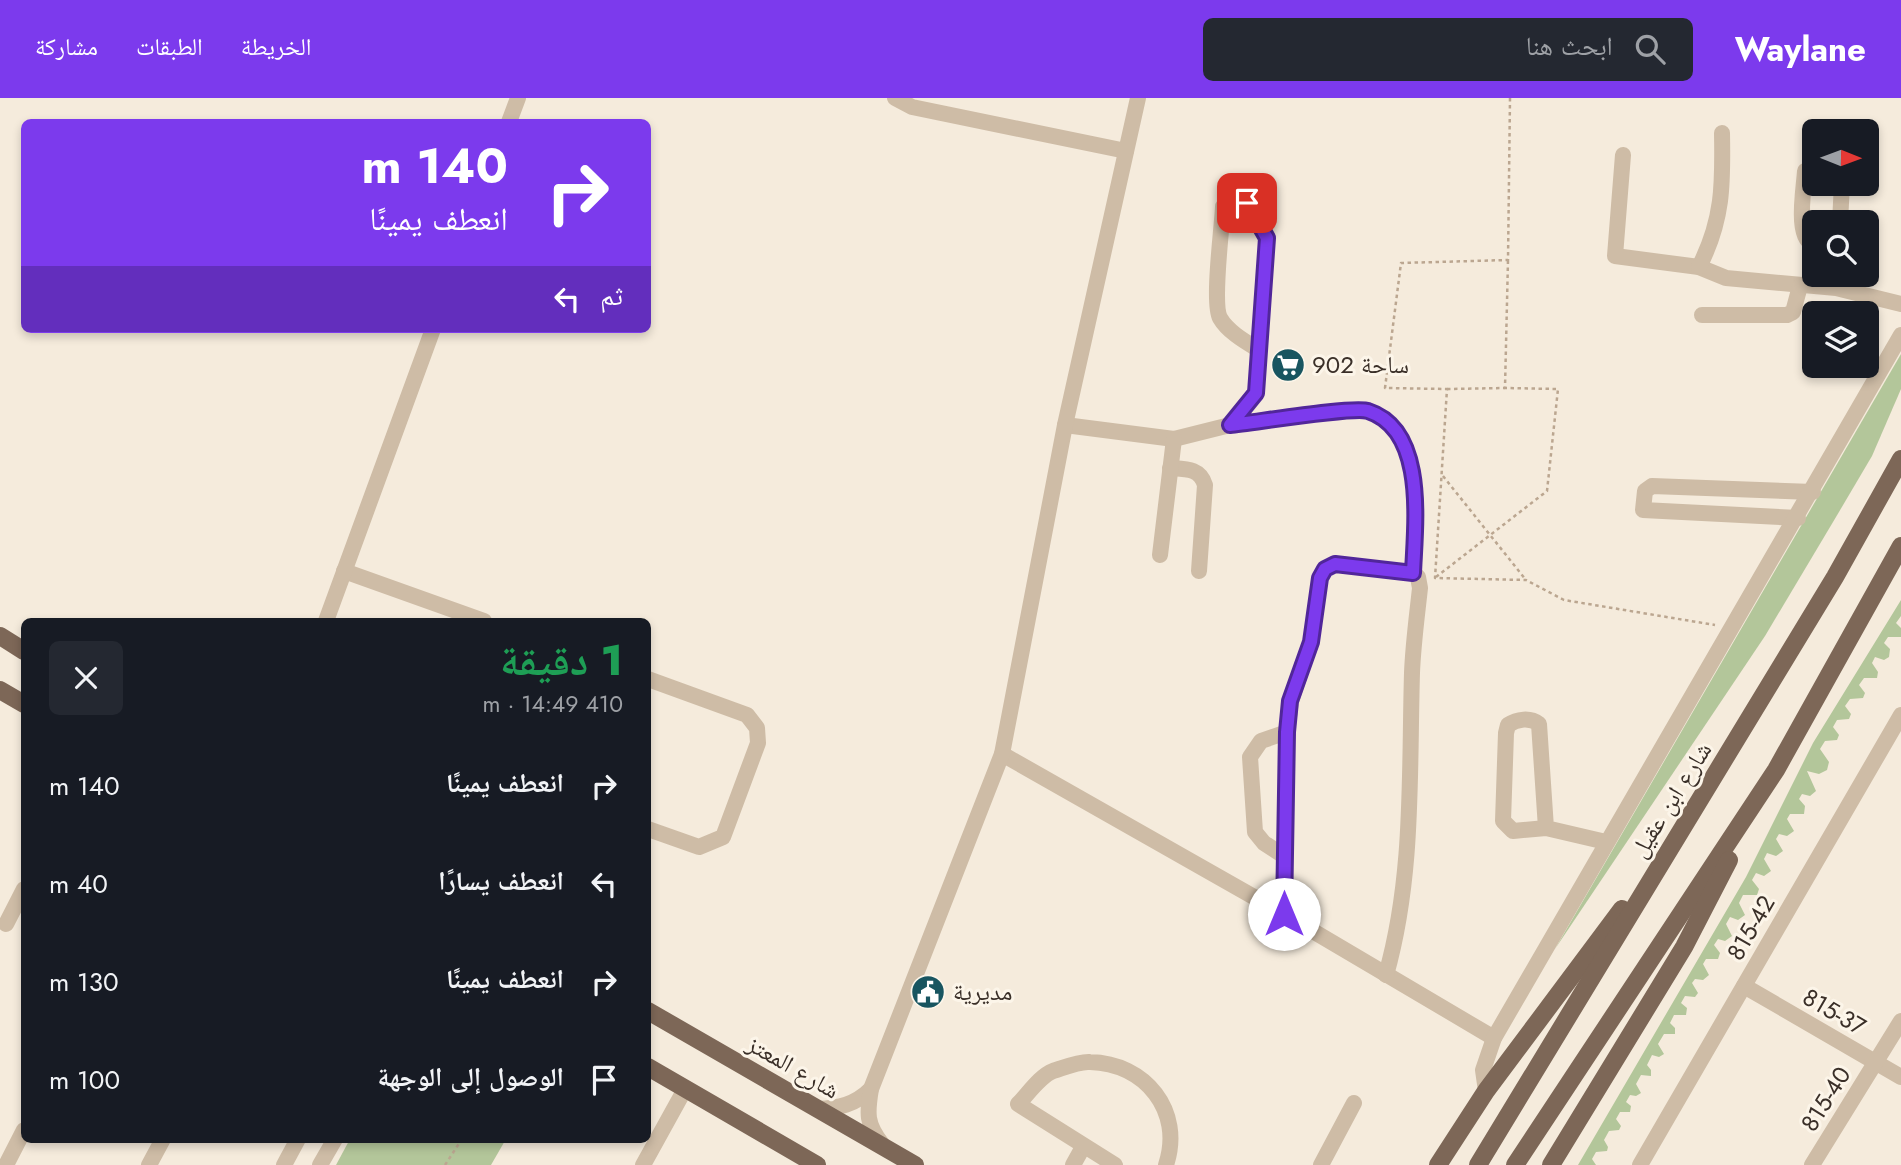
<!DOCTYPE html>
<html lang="ar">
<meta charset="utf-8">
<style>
body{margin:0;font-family:Jost,"Noto Naskh Arabic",sans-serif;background:#242831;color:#f1f3f6;direction:rtl;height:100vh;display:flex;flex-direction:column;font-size:26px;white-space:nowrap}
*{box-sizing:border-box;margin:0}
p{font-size:23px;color:#9ea1a6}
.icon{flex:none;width:38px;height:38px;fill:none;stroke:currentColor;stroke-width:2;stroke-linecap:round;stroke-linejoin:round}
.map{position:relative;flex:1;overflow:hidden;direction:ltr}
.sheet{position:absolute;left:21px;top:520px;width:630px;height:525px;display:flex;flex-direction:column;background:#171b24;border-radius:10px;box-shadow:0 4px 10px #0003;direction:rtl}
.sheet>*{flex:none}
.guide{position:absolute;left:21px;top:21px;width:630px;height:214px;border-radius:10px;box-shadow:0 4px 10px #0003;direction:rtl;background:#7c3aed;color:#fff;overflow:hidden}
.needle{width:46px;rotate:91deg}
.controls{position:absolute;left:1802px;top:21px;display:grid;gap:14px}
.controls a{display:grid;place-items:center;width:77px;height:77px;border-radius:10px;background:#171b24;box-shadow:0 4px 10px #0003;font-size:35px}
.pin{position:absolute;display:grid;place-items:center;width:60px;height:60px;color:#fff;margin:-30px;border-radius:14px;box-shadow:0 4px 10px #0006}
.me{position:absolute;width:77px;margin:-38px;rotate:0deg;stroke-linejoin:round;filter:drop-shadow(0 0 5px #0008)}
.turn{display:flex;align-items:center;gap:24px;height:147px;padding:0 28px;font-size:32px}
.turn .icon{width:91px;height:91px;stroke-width:2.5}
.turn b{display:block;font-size:49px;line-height:60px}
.then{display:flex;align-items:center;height:66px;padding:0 28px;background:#0003;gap:14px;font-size:26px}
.round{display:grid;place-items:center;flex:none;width:74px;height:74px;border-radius:10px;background:#242831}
.headline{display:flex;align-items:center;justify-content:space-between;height:119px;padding:0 28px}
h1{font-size:42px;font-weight:800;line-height:52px;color:#1e9e55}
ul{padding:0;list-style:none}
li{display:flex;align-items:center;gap:21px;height:98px;padding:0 28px}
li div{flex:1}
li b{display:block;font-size:26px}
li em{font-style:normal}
header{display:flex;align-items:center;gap:42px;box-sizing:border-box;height:98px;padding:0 35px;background:#7c3aed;color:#fff}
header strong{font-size:33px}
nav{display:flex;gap:38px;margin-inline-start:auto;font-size:24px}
.search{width:490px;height:63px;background:#242831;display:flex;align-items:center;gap:18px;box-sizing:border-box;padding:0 24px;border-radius:10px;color:#9ea1a6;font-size:26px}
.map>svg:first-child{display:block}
</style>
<header>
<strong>Waylane</strong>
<div class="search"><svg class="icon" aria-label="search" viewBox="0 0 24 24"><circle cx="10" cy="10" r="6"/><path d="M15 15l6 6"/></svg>ابحث هنا</div>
<nav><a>الخريطة</a><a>الطبقات</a><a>مشاركة</a></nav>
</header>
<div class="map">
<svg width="1901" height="1067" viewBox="0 0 1901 1067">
<rect width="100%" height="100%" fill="#f5ebdc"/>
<!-- green -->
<g fill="#b3c69a">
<polygon points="1901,256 1901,291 1872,358 1836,419 1765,538 1555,851"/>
<polygon points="1901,502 1901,518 1896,525 1901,530 1901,539 1888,539 1884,545 1890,551 1889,559 1884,562 1875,559 1872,565 1878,574 1877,580 1864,580 1859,587 1865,595 1863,600 1850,601 1845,608 1851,616 1849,621 1837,622 1833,629 1839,637 1837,642 1825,643 1820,651 1829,664 1827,672 1819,676 1807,673 1816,693 1810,698 1802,696 1799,701 1805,708 1804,716 1790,716 1787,721 1794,733 1787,738 1779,736 1776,741 1783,753 1776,758 1767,755 1764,761 1771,773 1764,778 1756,775 1752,782 1759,791 1757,797 1743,797 1739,805 1745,817 1738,822 1730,819 1726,826 1732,838 1725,843 1718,841 1714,847 1720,855 1718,861 1706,861 1703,866 1709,877 1703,882 1695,881 1692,885 1698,895 1695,899 1685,898 1681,905 1687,910 1686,917 1674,917 1670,925 1675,930 1675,936 1664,936 1658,946 1664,956 1659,959 1652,957 1647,967 1651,972 1651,978 1641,977 1636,986 1641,995 1636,998 1630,997 1626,1004 1631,1008 1630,1014 1620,1014 1616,1021 1621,1028 1619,1032 1609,1033 1604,1042 1608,1049 1607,1053 1596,1054 1592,1061 1596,1067 1578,1067 1746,779 1813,645"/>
<polygon points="350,1041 506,1041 491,1067 336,1067"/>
</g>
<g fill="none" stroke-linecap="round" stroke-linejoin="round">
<!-- path -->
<g stroke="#bba690" stroke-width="2.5" stroke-dasharray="3.5 3.5" stroke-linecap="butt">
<polyline points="1510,0 1508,162 1401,165 1385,290 1447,291 1435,480 1526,482 1564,502 1715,527"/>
<polyline points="1447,291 1505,290"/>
<polyline points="1443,378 1526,482"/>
<polyline points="1436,479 1547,393 1558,291 1505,290 1508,162"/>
<polyline points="445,1067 462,1041"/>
</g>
<!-- minor -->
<g stroke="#cebca6" stroke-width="16">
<polyline points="895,0 912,9 1126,53"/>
<polyline points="509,24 518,0"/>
<polyline points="1623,57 1615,158 1699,169 1726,180 1836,190 1901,206"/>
<path d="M1805,73C1804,91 1794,142 1815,147"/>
<polyline points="1840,124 1842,86"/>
<path d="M1699,169C1723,122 1723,87 1722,35"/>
<polyline points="1702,217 1787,217 1793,214 1800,188"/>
<path d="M1065,327L1174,341L1230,327L1256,295L1267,140L1246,105L1223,109C1222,130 1212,205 1220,220C1228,234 1246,244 1259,252"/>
<path d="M1230,327C1252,325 1354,308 1368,313C1427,332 1415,426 1413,475"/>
<path d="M1170,370C1186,371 1200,370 1205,387L1199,473"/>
<polyline points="1798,420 1643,412 1645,393 1652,388 1813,394"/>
<polyline points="1160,457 1174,341"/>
<polyline points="344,473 484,523"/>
<polyline points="326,523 433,231"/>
<polyline points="648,581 747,617 757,630 758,645 723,739 699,749 648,731"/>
<polyline points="1002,656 1284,816 1494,940"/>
<path d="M1546,730L1513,733L1503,723L1506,635L1508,627C1517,621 1530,619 1539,626L1546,730L1606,744"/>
<polyline points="1284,758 1264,745 1255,734 1250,659 1261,643 1287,634"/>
<path d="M1284,816L1287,634L1291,603L1311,544L1320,480L1325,471L1335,466L1413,475L1418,479L1420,490C1417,518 1413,547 1412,575C1409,677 1414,778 1386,877"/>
<polyline points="6,826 24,791"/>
<polyline points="1744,888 1901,979"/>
<polyline points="1486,993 1483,972 1494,940 1901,237"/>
<path d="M817,1011C839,1010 855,1007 871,991"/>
<path d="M882,1046C866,1026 867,1015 871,991L1002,656L1065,327L1138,0"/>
<polyline points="6,1067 24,1032"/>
<polyline points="149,1067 163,1041"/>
<polyline points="284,1067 298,1041"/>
<polyline points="320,1067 335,1041"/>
<polyline points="643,1067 685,991"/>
<polyline points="1073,1067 1083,1049"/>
<path d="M1115,1067L1018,1006C1028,996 1040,978 1053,973C1063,970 1079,963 1090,964C1145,965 1184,1013 1166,1067"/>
<polyline points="1321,1067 1354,1005"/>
<polyline points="1640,1067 1901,617"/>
<polyline points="1812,1067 1901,923"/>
</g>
<!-- major -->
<g stroke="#7d6757" stroke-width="18">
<polyline points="0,538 24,553"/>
<polyline points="0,592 24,606"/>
<polyline points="648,913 915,1067"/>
<polyline points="648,969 817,1067"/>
<polyline points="1438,1067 1486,993 1622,811"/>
<polyline points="1478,1067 1835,479 1901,361"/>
<polyline points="1515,1067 1776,672 1901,448"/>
<polyline points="1551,1067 1684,849 1729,762"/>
</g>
</g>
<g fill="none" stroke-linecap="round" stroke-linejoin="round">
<!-- route casing -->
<g stroke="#51269a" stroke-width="18">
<path id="route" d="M1247,105L1267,140L1256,295L1230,327C1252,325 1354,308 1368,313C1427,332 1415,426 1413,475L1335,466L1325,471L1320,480L1311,544L1290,603L1287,634L1284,816"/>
</g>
<!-- route -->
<use href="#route" stroke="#7c3aed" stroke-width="12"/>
</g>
<!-- icons -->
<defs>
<g id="supermarket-disc" transform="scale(1.75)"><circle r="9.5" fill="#185560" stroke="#fcf5e9"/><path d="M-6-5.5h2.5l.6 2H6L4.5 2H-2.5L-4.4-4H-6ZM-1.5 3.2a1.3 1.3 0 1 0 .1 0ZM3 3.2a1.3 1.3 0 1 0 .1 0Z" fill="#fff"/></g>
<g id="civic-disc" transform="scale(1.75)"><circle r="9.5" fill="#185560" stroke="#fcf5e9"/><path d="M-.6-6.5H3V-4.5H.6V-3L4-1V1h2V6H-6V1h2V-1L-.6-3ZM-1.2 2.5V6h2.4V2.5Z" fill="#fff"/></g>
</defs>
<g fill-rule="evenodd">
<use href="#supermarket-disc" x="1288" y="267"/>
<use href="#civic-disc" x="928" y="894"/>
</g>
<g text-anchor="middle" stroke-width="6" stroke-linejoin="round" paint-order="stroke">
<!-- poi labels -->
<g font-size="24" fill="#3a2f28" stroke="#fcf5e9" text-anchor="start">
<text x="1312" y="275">ساحة 902</text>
<text x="953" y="902">مديرية</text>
</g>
<!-- street labels -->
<g font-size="24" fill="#3a2f28" stroke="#fcf5e9">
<text transform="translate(1671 702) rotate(-58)" y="8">شارع ابن عقيل</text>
<text transform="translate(1751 830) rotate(-60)" y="8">815-42</text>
<text transform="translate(1834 914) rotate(30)" y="8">815-37</text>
<text transform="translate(793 969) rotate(30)" y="8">شارع المعتز</text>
<text transform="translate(1826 1001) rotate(-58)" y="8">815-40</text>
</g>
</g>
</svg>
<div class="controls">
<a><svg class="needle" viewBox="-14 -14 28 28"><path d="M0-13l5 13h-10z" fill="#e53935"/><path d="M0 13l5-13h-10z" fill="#9ea1a6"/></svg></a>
<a><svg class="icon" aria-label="search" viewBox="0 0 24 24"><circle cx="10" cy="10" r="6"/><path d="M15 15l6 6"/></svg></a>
<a><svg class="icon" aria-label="layers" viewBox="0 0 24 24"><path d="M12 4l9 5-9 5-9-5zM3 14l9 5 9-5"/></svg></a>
</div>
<div class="pin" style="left:1247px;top:105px;background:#d93025"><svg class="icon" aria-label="arrive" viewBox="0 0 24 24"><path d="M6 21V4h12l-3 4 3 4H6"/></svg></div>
<svg class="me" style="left:1284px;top:816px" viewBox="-20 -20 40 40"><circle r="19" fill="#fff"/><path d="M0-13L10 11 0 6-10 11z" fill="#7c3aed"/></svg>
<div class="guide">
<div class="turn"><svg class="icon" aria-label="right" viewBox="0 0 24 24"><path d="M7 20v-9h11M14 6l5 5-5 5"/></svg><div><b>140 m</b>انعطف يمينًا</div></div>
<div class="then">ثم<svg class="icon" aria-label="left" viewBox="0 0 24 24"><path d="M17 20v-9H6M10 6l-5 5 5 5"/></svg></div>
</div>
<section class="sheet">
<div class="headline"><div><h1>1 دقيقة</h1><p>410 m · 14:49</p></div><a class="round"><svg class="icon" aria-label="close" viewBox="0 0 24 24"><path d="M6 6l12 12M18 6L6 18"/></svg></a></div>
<ul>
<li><svg class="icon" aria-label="right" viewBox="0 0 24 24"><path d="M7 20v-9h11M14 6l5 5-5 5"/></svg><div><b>انعطف يمينًا</b></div><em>140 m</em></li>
<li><svg class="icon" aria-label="left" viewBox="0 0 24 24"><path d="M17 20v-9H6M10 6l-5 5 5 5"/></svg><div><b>انعطف يسارًا</b></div><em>40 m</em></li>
<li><svg class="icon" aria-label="right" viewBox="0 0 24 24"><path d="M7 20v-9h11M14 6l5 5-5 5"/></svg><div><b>انعطف يمينًا</b></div><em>130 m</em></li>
<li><svg class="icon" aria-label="arrive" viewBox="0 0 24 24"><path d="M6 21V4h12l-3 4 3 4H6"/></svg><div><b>الوصول إلى الوجهة</b></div><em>100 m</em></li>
</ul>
</section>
</div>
